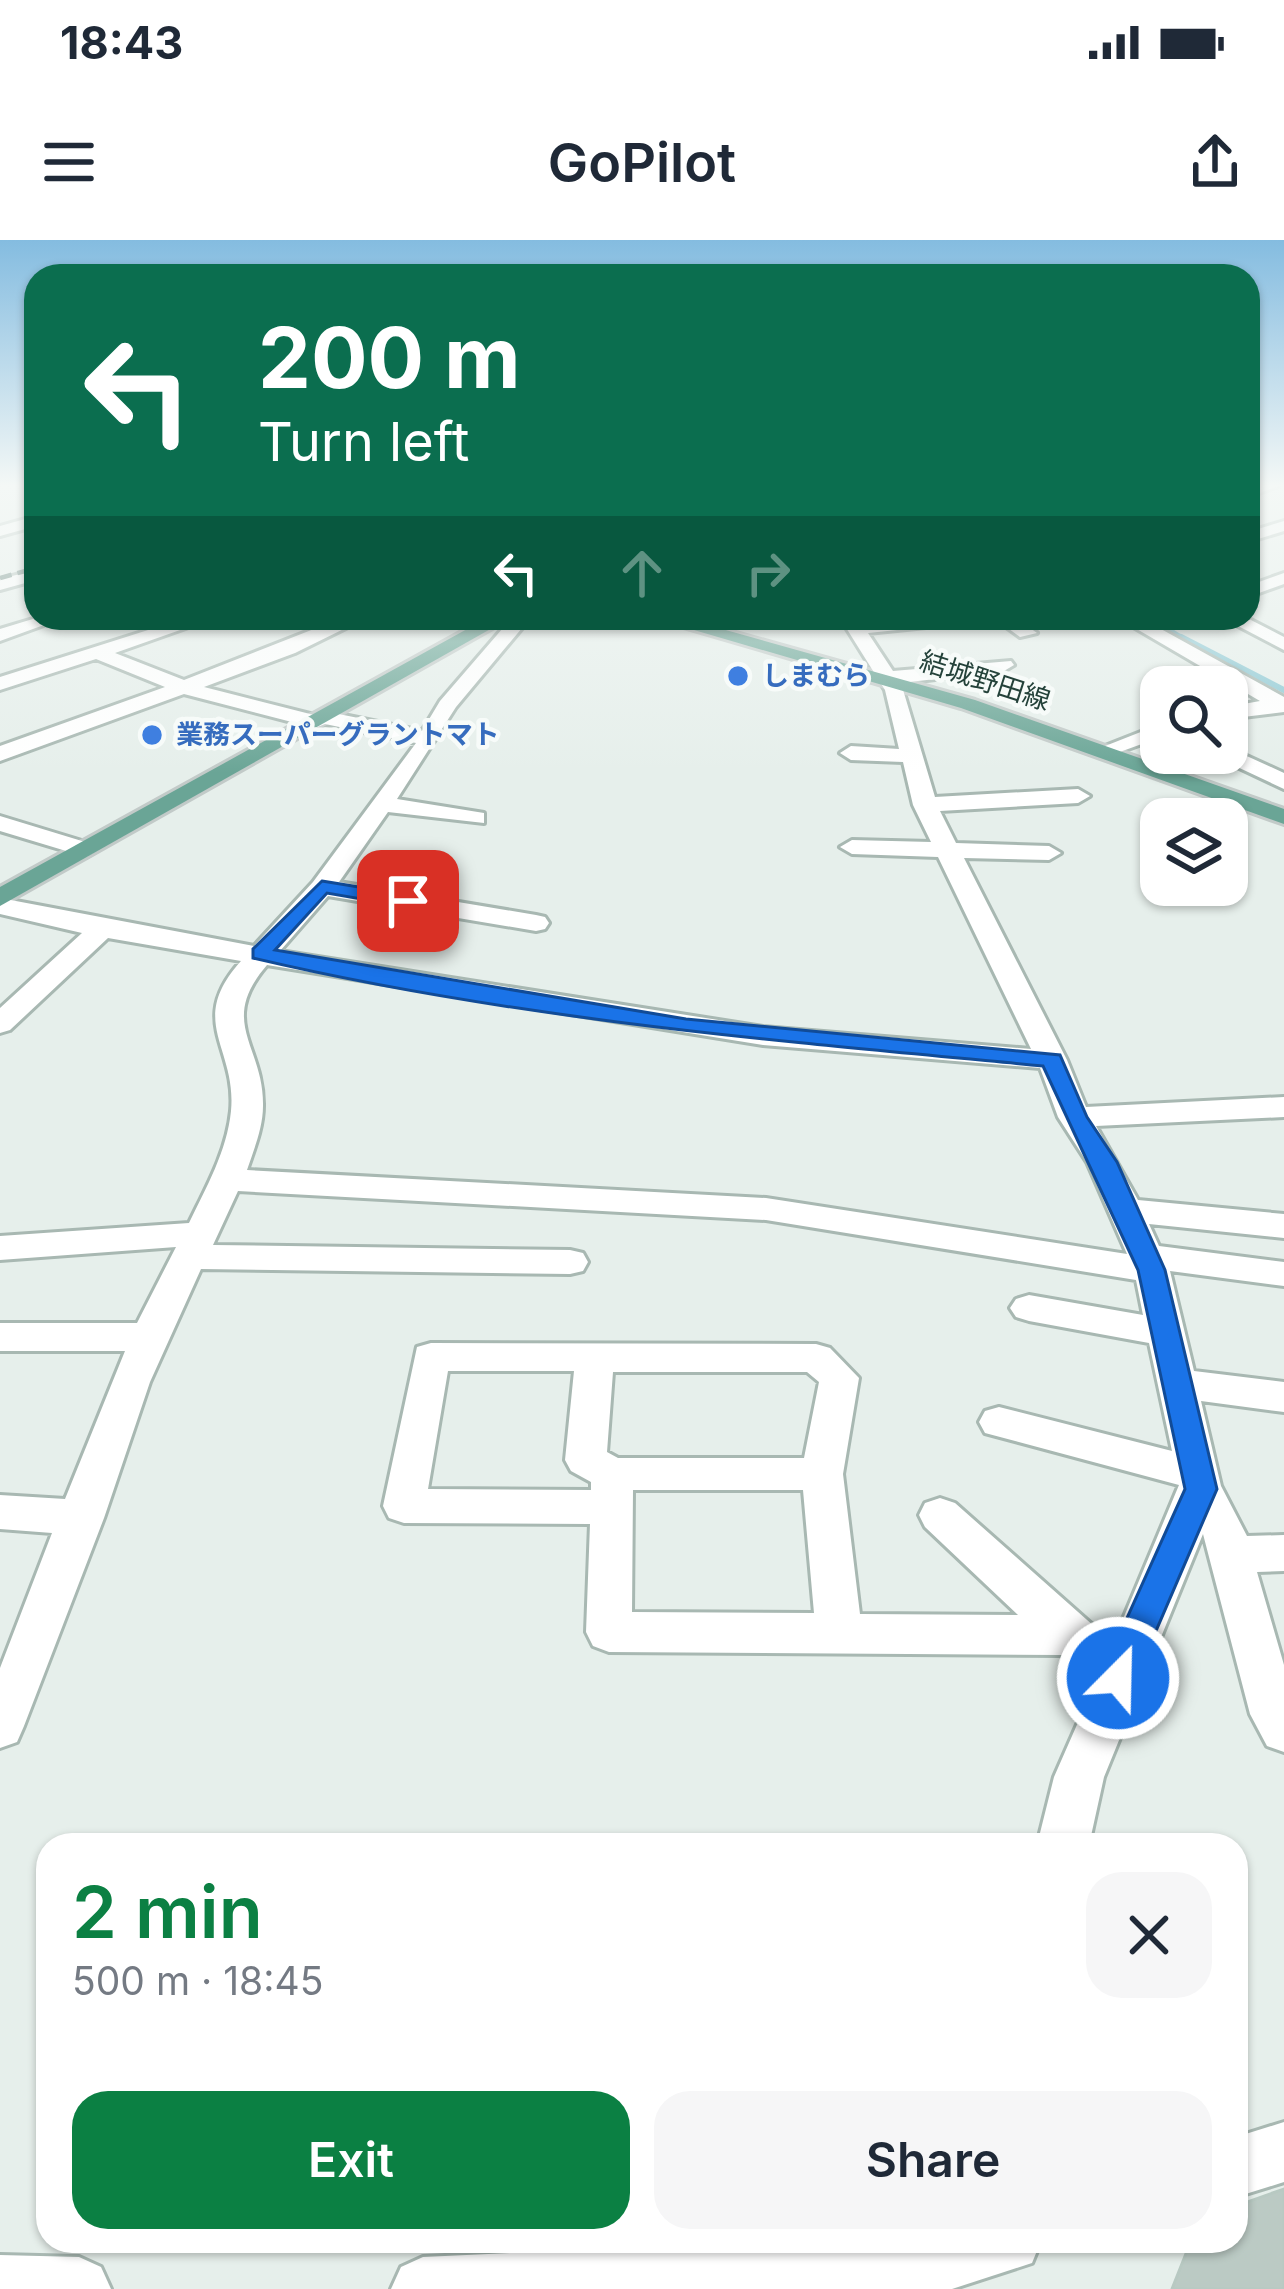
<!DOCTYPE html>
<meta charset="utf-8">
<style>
body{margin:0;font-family:Inter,"Noto Sans JP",sans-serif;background:#f6f6f7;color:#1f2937;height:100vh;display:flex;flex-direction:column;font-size:45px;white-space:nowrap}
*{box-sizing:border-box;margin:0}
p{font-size:39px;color:#747a83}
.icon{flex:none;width:66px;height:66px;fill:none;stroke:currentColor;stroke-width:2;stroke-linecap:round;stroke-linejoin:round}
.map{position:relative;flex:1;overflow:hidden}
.sheet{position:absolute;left:36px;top:1593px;width:1212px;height:420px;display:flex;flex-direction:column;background:#fff;border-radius:36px;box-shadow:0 3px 9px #0004}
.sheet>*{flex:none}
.guide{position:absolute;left:24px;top:24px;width:1236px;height:366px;border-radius:36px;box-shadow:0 3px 9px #0004;background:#0b6e4f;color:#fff;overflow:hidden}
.tools{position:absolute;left:1140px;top:426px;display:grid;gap:24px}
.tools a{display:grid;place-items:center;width:108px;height:108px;border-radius:24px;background:#fff;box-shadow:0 3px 9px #0004;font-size:60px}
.pin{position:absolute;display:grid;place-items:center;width:102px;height:102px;color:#fff;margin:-51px;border-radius:24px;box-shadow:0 6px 18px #0006}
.me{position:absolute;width:132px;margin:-66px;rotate:23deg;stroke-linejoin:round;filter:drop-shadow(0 0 9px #0008)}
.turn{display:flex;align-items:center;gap:42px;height:252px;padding:0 36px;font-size:54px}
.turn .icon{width:156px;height:156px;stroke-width:2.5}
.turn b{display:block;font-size:84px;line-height:102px}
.lanes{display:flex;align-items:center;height:114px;padding:0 36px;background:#0003;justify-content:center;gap:60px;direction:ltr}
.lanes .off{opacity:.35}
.round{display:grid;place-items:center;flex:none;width:126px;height:126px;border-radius:36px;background:#f6f6f7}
.summary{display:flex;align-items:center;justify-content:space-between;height:204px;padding:0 36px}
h1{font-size:72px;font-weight:600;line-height:90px;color:#0b8043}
.primary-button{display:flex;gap:24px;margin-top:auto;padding:24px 36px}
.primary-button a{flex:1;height:138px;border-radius:36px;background:#0b8043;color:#fff;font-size:48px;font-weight:600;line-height:138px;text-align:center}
.primary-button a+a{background:#f6f6f7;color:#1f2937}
.status{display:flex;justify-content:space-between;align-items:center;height:84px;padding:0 60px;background:#fff;direction:ltr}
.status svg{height:33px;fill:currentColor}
header{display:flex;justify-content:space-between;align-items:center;height:156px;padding:0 36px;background:#fff;font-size:54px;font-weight:600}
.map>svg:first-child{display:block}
</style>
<div class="status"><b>18:43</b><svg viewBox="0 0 49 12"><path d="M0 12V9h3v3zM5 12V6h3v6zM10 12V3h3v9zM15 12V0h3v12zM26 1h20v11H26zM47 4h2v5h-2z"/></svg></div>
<header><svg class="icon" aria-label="menu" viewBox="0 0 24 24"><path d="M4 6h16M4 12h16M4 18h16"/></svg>GoPilot<svg class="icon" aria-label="share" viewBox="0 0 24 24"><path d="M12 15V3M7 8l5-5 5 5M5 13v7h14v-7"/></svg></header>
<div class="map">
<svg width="1284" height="2049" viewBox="0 0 1284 2049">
<rect width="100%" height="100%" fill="#e6efeb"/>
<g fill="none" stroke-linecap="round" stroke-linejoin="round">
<!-- stream-far1 -->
<polyline stroke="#8ec9d4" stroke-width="4.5" points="1150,378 1186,400"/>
<!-- stream -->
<polyline stroke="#8ec9d4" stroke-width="6" points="1181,397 1284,450"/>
</g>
<!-- building -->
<polygon fill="#bbcac4" stroke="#b8c9c2" stroke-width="3" points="1284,1949 1284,2049 1172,2049 1191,2001 1236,2001 1236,1966"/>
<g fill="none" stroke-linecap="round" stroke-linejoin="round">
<!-- minor casing -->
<g stroke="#a8b8b2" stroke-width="6">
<g id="minor">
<polygon points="1253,246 1278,246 1248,257 1248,247"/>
<polygon points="36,276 36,286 0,296 0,286"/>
<polygon points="1284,281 1284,291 1248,302 1248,292"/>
<polygon points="36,330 36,340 0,350 0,339"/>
<polygon points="1284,333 1284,344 1248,357 1248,346"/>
<polygon points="36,378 63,378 0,401 0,389"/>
<path d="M186,378H214L115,413L184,440L342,378H366L295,413L204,447L314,475L324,471L422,491L440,461L503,388L496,378H515L522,388L456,467L397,559L484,573V583L388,572L339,642L536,675L545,677L549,683L545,689L536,691L328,656L280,711L763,787L1031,809L938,617L852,614L840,607L852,600L931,602L913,565L903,522L851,520L840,513L851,506L899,509L885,450L840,378H858L861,383L964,378L955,384L868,393L893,431L1011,421L1014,425L1004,431L901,443L935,557L1078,549L1090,556L1078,563L940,571L956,603L1049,606L1061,613L1049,620L964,618L1067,820L1086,867L1284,857V877L1096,886L1138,960L1284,974V998L1149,984L1159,1006L1284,1022V1046L1170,1031L1194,1131L1284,1142V1172L1201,1161L1221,1246L1247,1296L1284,1295V1331L1257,1332L1284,1425V1512L1267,1506L1250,1474L1203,1294L1104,1537L1089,1605H1037L1054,1537L1094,1446L1061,1415L609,1412L593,1406L586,1392L590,1284L404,1283L389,1278L383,1266L417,1107L431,1103L816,1104L830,1108L859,1138L843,1234L860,1374L1018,1375L925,1287L919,1275L925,1263L940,1258L955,1263L1113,1403L1179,1245L985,1193L979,1182L985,1171L999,1167L1172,1211L1149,1103L1029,1081L1016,1077L1010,1068L1016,1059L1029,1055L1143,1075L1136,1040L766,980L238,951L213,1005L570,1010L583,1013L588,1022L583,1031L570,1034L201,1029L150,1142L104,1278L24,1486L17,1502L0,1508V1428L52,1293L0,1289V1255L65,1259L125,1111H0V1083H137L176,1007L0,1020V996L189,983C206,948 227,911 231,871C237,807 186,782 241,721L108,698L10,790L0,793V768L82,693L0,674V658L254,706L313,642L416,503L325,484L315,488L184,454L0,521V506L165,447L96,419L0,450V437ZM267,725L763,805L1040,828L1058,877L1087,922L1127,1014L766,958L247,930C254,909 263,888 263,866C264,805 217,783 267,725ZM448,1131H574L565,1220L571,1231L591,1242V1250L428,1249ZM613,1132H807L819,1142L804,1218H618L607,1212ZM633,1250H803L814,1373L632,1372Z"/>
<polygon points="994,378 1016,378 1037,393 1020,397"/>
<polygon points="1118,378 1141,378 1284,457 1284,472 1227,479 1227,467 1260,461"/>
<polygon points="1223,378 1247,378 1284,397 1284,410"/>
<polygon points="1161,484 1161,497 1106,517 1095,510"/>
<polygon points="1227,507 1284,533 1284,549 1214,516 1156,535 1145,528 1182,513 1227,513"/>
<polygon points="0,576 95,605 98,610 86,617 0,591"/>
<polygon points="1284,1882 1284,1942 1236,1957 1236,1897"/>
<polygon points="766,2001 1041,2001 1032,2023 952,2049 391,2049 401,2027 423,2017"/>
<polygon points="0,2015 79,2017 101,2027 111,2049 0,2049"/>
</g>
</g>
<!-- major casing -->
<g stroke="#c2cac8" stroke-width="6">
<g id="major">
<polygon points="487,378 510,378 0,666 0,647"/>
<polygon points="653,378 683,378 975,460 1284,569 1284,584 961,468"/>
</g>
</g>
<!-- minor -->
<use href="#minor" fill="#fff" fill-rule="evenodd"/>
<!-- major -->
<use href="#major" fill="#6aa596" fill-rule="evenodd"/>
<!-- rail -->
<polyline stroke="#5f7d75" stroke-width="4.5" stroke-dasharray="12 6" stroke-linecap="butt" points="0,338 36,328"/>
</g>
<!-- sky -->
<linearGradient id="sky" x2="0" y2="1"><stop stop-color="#84bce0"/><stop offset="0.46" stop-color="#f4f8f6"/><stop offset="1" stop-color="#f4f8f6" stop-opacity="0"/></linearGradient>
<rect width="1284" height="533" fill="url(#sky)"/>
<!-- route -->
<path fill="#1a73e8" stroke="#114b97" stroke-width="3" d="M322,641L408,655L418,661L408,667L327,653L275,710L686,779L1060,815L1087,877L1117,922L1165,1030L1217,1249L1131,1449L1118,1454L1105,1449L1100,1438L1185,1249L1138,1030L1043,826C778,801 512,779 253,718V709Z"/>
<!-- markers -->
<g fill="#3f7fe0" stroke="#f7fbf9" stroke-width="4.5">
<circle cx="738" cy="436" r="12"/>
<circle cx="152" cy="495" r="12"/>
</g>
<g text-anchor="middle" stroke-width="9" stroke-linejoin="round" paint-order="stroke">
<!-- far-shop labels -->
<g font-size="27" font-weight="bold" fill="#366cbe" stroke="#f7fbf9" text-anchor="start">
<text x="762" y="445">しまむら</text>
<text x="176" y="504">業務スーパーグラントマト</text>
</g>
<!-- far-street labels -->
<g font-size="27" fill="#24423a" stroke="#f7fbf9">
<text transform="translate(985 441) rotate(18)" y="9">結城野田線</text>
</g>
</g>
</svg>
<div class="tools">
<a><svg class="icon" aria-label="search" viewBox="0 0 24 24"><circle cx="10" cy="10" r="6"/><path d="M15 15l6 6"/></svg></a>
<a><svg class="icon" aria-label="layers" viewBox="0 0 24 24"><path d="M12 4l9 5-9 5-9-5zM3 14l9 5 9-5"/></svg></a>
</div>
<div class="pin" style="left:408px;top:661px;background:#d93025"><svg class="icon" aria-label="arrive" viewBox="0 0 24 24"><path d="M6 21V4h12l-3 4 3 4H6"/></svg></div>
<svg class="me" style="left:1118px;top:1438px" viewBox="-20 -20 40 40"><circle r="17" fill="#1a73e8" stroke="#fff" stroke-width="3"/><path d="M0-11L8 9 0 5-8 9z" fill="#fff"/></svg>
<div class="guide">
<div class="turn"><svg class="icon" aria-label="left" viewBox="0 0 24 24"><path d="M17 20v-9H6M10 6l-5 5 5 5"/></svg><div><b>200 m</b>Turn left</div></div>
<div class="lanes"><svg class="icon" aria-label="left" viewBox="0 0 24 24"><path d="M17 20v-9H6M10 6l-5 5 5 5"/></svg><svg class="icon off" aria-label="ahead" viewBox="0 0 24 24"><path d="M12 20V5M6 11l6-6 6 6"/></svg><svg class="icon off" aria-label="right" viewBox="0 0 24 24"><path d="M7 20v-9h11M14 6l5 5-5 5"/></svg></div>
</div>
<section class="sheet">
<div class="summary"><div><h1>2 min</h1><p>500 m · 18:45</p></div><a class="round"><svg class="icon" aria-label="close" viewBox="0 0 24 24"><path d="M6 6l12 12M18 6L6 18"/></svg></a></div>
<div class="primary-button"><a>Exit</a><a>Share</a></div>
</section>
</div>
